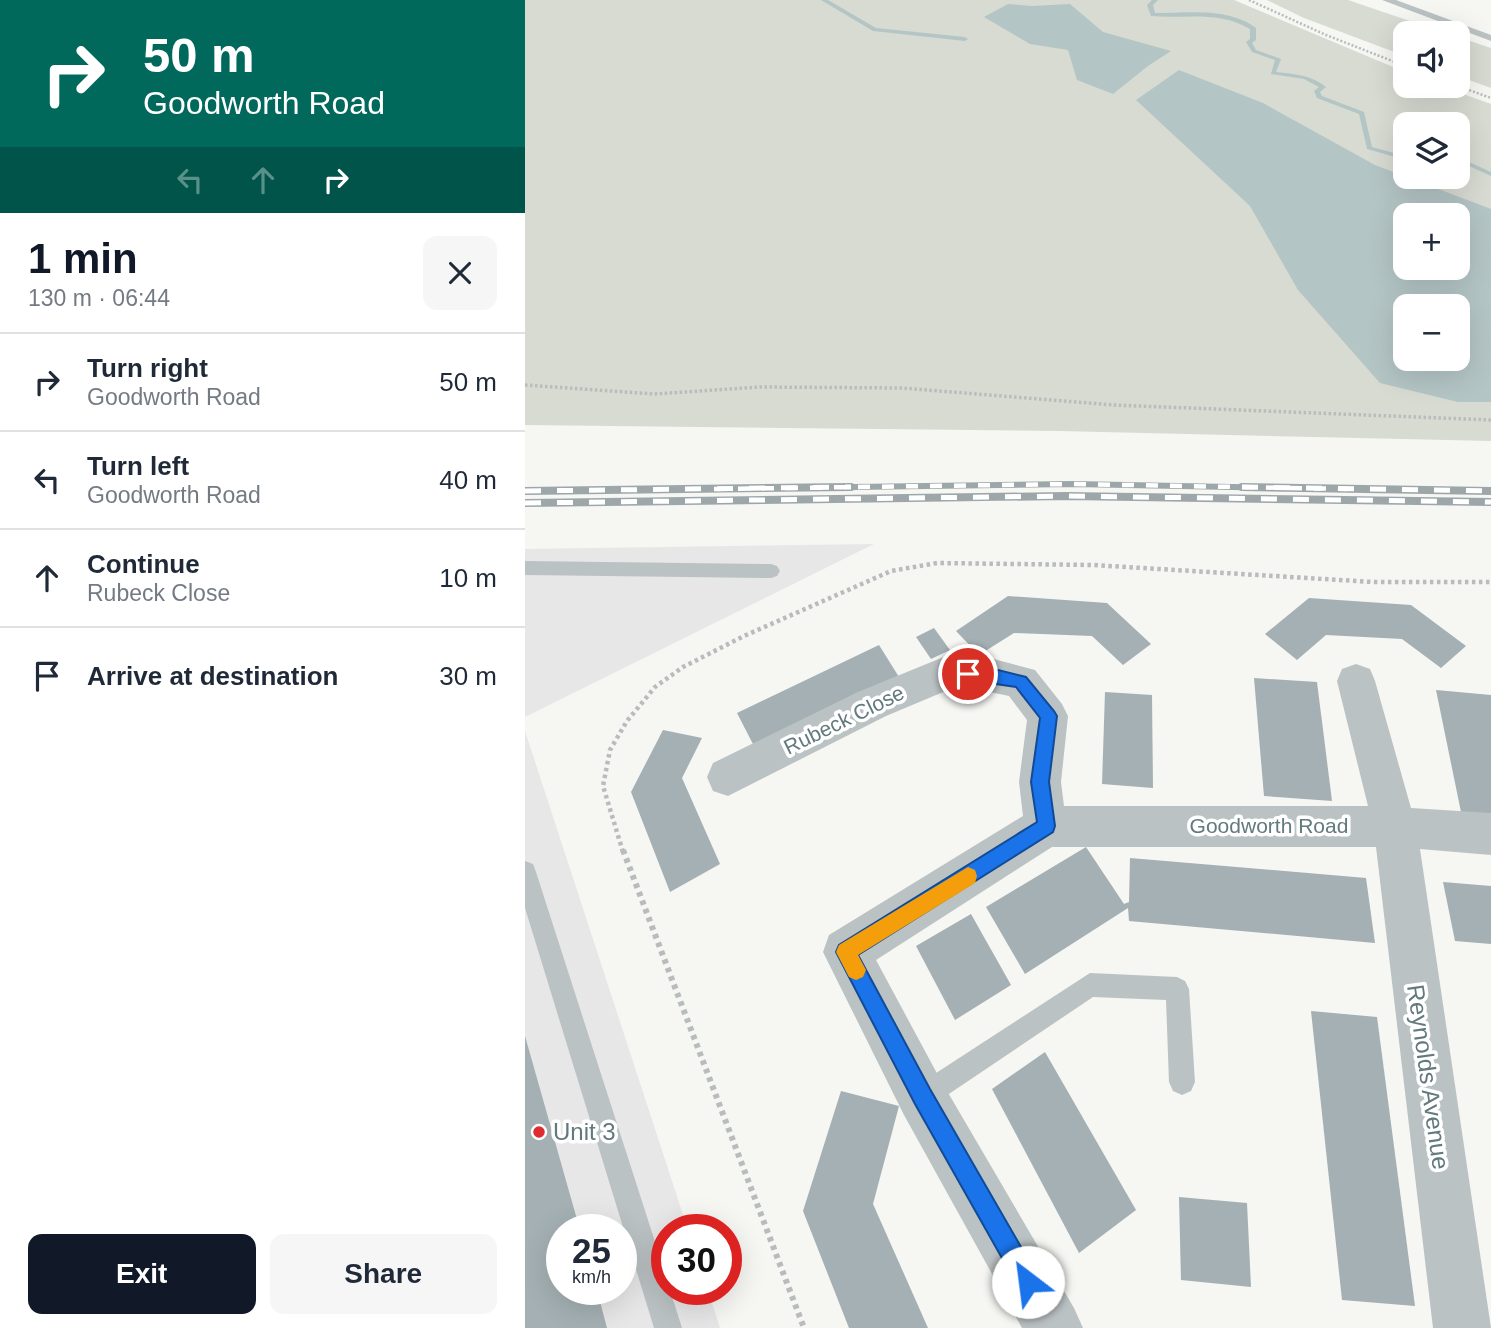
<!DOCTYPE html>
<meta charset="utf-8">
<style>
body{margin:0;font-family:Helvetica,sans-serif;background:#f6f6f7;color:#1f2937;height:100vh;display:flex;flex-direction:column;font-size:26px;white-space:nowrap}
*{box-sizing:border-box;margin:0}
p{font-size:23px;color:#747a83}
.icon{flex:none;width:38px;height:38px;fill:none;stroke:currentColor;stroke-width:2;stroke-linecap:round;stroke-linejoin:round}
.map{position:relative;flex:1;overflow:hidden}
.drawer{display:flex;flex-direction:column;background:#fff;width:525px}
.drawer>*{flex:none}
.top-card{background:#00695c;color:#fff;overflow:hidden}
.fabs{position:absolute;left:868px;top:21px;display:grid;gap:14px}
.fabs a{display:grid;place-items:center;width:77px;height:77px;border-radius:14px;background:#fff;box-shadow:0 7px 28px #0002;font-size:35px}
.speed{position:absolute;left:21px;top:1214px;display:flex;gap:14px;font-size:35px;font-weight:700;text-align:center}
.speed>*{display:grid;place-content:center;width:91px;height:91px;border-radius:50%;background:#fff;box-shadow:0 7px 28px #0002;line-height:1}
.speed small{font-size:18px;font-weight:400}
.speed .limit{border:10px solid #d22;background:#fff;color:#111}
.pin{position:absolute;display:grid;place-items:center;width:60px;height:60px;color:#fff;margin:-30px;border:4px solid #fff;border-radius:50%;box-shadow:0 2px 7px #0007}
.me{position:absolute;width:77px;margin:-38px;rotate:330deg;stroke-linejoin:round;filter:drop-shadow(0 0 5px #0008)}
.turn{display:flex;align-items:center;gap:24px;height:147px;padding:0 28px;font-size:32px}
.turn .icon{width:91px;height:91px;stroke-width:2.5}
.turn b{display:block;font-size:49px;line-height:60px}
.lanes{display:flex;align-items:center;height:66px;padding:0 28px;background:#0003;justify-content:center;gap:35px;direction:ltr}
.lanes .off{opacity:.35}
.round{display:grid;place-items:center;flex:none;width:74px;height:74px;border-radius:14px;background:#f6f6f7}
.overview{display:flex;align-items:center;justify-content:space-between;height:119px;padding:0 28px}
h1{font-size:42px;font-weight:700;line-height:52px;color:#111827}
.button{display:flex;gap:14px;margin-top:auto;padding:14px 28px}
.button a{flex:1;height:80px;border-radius:14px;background:#111827;color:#fff;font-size:28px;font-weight:700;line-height:80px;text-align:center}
.button a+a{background:#f6f6f7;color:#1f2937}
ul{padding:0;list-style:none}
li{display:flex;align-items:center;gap:21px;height:98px;padding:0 28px;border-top:2px solid #e0e1e3}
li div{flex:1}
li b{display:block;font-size:26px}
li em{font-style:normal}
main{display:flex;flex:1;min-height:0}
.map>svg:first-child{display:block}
</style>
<main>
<section class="drawer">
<div class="top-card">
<div class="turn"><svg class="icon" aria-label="right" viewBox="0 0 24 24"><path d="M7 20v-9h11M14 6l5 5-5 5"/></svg><div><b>50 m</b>Goodworth Road</div></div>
<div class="lanes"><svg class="icon off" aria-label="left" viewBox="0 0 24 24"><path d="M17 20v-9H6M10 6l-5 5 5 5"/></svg><svg class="icon off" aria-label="ahead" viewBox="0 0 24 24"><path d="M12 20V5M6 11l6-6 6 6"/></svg><svg class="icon" aria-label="right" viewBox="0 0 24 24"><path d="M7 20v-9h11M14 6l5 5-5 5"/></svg></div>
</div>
<div class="overview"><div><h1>1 min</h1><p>130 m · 06:44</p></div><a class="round"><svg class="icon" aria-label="close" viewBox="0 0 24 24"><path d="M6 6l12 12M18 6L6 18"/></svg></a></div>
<ul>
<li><svg class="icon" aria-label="right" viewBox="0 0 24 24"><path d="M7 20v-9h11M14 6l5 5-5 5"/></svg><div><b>Turn right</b><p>Goodworth Road</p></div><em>50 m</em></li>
<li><svg class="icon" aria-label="left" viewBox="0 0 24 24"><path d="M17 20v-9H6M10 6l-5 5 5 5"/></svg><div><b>Turn left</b><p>Goodworth Road</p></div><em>40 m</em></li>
<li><svg class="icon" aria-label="ahead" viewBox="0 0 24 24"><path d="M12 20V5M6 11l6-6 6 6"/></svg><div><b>Continue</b><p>Rubeck Close</p></div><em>10 m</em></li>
<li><svg class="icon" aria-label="arrive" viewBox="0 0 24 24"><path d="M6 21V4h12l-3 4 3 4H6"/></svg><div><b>Arrive at destination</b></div><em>30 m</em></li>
</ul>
<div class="button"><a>Exit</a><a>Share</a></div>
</section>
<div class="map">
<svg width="966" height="1328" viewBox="0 0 966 1328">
<rect width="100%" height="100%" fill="#f6f6f3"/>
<!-- built -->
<g fill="#e7e7e7" fill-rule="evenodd">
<polygon points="349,544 0,717 0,549"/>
<path d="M0,731L163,1230H142V1290H183L195,1328H0ZM37,1230H96V1290H37Z"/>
</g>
<!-- green -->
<g fill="#d8dbd2" fill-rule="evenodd">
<path d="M0,0H709L880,72V86H916L966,104V441L534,431L0,425ZM880,124H933V177H880ZM880,215H933V268H880ZM880,306H933V359H880Z"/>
<polygon points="742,0 823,0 920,33 880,33 880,56 779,18"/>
<polygon points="933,37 966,48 966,88 933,76"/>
</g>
<!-- water -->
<g fill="#b4c5c5" fill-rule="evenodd">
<polygon points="483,4 507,6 545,4 578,32 646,51 623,66 588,94 552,80 543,50 505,44 459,17"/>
<path d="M654,70L738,103L850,165L966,209V402H933L855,383L773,290L725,206L611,100ZM880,215H933V268H880ZM880,306H933V359H880Z"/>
</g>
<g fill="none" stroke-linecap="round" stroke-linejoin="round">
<!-- stream -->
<g fill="#b4c5c5" fill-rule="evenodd">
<polygon points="296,0 303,0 351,28 440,37 443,39 440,41 348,31"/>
<path d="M627,0H633L628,5L630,13C663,13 703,7 731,28V40L727,43L731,50L756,59L751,72C769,74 787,75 801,87L795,92L797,96L839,112L847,147L869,153L880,147V152L870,157L842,149L834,114L792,98L789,91L794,87L779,79L746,74L750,60L727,52L721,42L725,39V29C694,10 660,19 626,16L622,5Z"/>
<polygon points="933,157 966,172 966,176 933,161"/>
</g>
</g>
<!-- building -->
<g fill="#a4b0b3">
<polygon points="483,596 582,603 626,644 598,665 567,636 489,633 454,655 431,631"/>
<polygon points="784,598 886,605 941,646 916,668 877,639 801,635 772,660 740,634"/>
<polygon points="409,628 425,650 406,659 391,637"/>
<polygon points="354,645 374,677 230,748 212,713"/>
<polygon points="729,678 792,682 807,801 739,796"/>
<polygon points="911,690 966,695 966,814 936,812"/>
<polygon points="580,692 627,695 628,788 577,784"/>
<polygon points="138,730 177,738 157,778 195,864 145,892 106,792"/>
<polygon points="561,847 599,904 604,902 605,858 841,878 850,943 604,921 603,908 500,974 461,907"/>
<polygon points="918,882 966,886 966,944 930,941"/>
<polygon points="446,914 486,985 430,1020 391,946"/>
<polygon points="786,1011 852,1017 890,1306 817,1300"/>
<polygon points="0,1036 55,1230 37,1230 37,1290 72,1290 82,1328 0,1328"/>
<polygon points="520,1052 611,1210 554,1253 467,1089"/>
<polygon points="316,1091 374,1106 348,1204 403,1328 324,1328 278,1211"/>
<polygon points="654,1197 722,1203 726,1287 656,1280"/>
</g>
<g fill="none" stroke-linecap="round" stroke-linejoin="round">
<!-- path-far3 -->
<g stroke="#b8bcbd" stroke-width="2.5" stroke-dasharray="2 2" stroke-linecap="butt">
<polyline points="724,0 801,35 880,66"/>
<polyline points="933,86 966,98"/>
</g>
<!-- path-far2 -->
<polyline stroke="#b8bcbd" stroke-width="3.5" stroke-dasharray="2.5 2.5" stroke-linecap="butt" points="0,385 129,394 235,387 377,388 589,405 966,420"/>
<!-- path-far1 -->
<polyline stroke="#b8bcbd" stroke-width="4.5" stroke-dasharray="3.5 3.5" stroke-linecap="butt" points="98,852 78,786 85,750 102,721 130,687 158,667 219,636 366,571 412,563 568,565 848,582 966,582"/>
<!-- path -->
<polyline stroke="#b8bcbd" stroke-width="6" stroke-dasharray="4.5 4.5" stroke-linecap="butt" points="98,850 279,1328"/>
<!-- service -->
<g fill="#bbc2c3" fill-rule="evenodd">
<polygon points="857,0 871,0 966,35 966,41"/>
<polygon points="0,561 246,564 252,566 255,571 252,576 246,578 0,575"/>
<polygon points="0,861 8,864 11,872 142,1279 142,1290 145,1290 157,1328 129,1328 0,908"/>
<polygon points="565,973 652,977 660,981 664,989 670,1082 666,1091 657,1095 648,1091 644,1082 641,1000 568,997 406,1106 397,1110 388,1106 384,1097 388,1088"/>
</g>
<!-- minor -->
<polygon fill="#bbc2c3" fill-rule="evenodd" points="421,656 465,658 510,670 537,704 543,716 536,782 539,806 843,806 812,681 817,669 831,664 845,669 850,681 886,808 966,813 966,855 895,849 966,1328 908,1328 851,847 527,847 351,960 415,1079 549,1308 558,1328 497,1328 379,1115 298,952 304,935 498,816 494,782 502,720 484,696 465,692 423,690 361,716 203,796 188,791 182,777 188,763 333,692"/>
<!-- rail-far1 casing -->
<g stroke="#9da7aa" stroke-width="6">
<polyline id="rail-far1" points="189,489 548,484 822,489"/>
</g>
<!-- rail casing -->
<g stroke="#9da7aa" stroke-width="8">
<g id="rail">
<polyline points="717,487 966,491"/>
<polyline points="0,491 326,487"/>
<polyline points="0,503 541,496 966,502"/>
</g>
</g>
<!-- rail-far1 -->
<use href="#rail-far1" stroke="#fff" stroke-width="4.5" stroke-dasharray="12" stroke-linecap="butt"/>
<!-- rail -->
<use href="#rail" stroke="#fff" stroke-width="5" stroke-dasharray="16" stroke-linecap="butt"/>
</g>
<!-- route -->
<polygon fill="#1a73e8" stroke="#114b97" stroke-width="2" points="443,667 465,668 501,677 529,711 532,716 524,782 530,826 528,832 333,955 405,1089 511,1273 515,1282 511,1290 503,1293 495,1290 390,1104 311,952 314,945 512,822 506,782 515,718 491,687 437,679 435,674 437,669"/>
<!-- slow -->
<polygon fill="#f59e0b" points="443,867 450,870 452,876 450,883 333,955 341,970 338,977 331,980 324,977 311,952 314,945"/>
<!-- markers -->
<circle fill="#de2c31" stroke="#fff" stroke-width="2.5" cx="14" cy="1132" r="7"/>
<g text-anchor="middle" stroke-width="7" stroke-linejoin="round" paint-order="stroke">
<!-- street labels -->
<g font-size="21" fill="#62797d" stroke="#fff">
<text transform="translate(319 720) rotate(-26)" y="7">Rubeck Close</text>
<text x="744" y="833">Goodworth Road</text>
</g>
<!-- near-street labels -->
<g font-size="24" fill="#62797d" stroke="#fff">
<text transform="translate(903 1077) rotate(82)" y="8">Reynolds Avenue</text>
</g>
<!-- near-poi labels -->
<g font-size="24" fill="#62797d" stroke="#fff" text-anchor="start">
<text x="28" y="1140">Unit 3</text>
</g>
</g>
</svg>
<div class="fabs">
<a><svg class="icon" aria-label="sound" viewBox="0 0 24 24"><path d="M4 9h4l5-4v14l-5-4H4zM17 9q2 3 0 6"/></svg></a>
<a><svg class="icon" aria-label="layers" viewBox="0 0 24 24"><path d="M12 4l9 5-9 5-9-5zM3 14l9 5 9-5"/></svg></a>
<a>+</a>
<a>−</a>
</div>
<div class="speed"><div>25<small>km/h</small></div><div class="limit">30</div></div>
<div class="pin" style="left:443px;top:674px;background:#d93025"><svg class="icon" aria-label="arrive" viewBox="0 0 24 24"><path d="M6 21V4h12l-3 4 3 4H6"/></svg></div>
<svg class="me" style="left:503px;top:1282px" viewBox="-20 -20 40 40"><circle r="19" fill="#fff"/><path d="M0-13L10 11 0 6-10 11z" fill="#1a73e8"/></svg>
</div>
</main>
